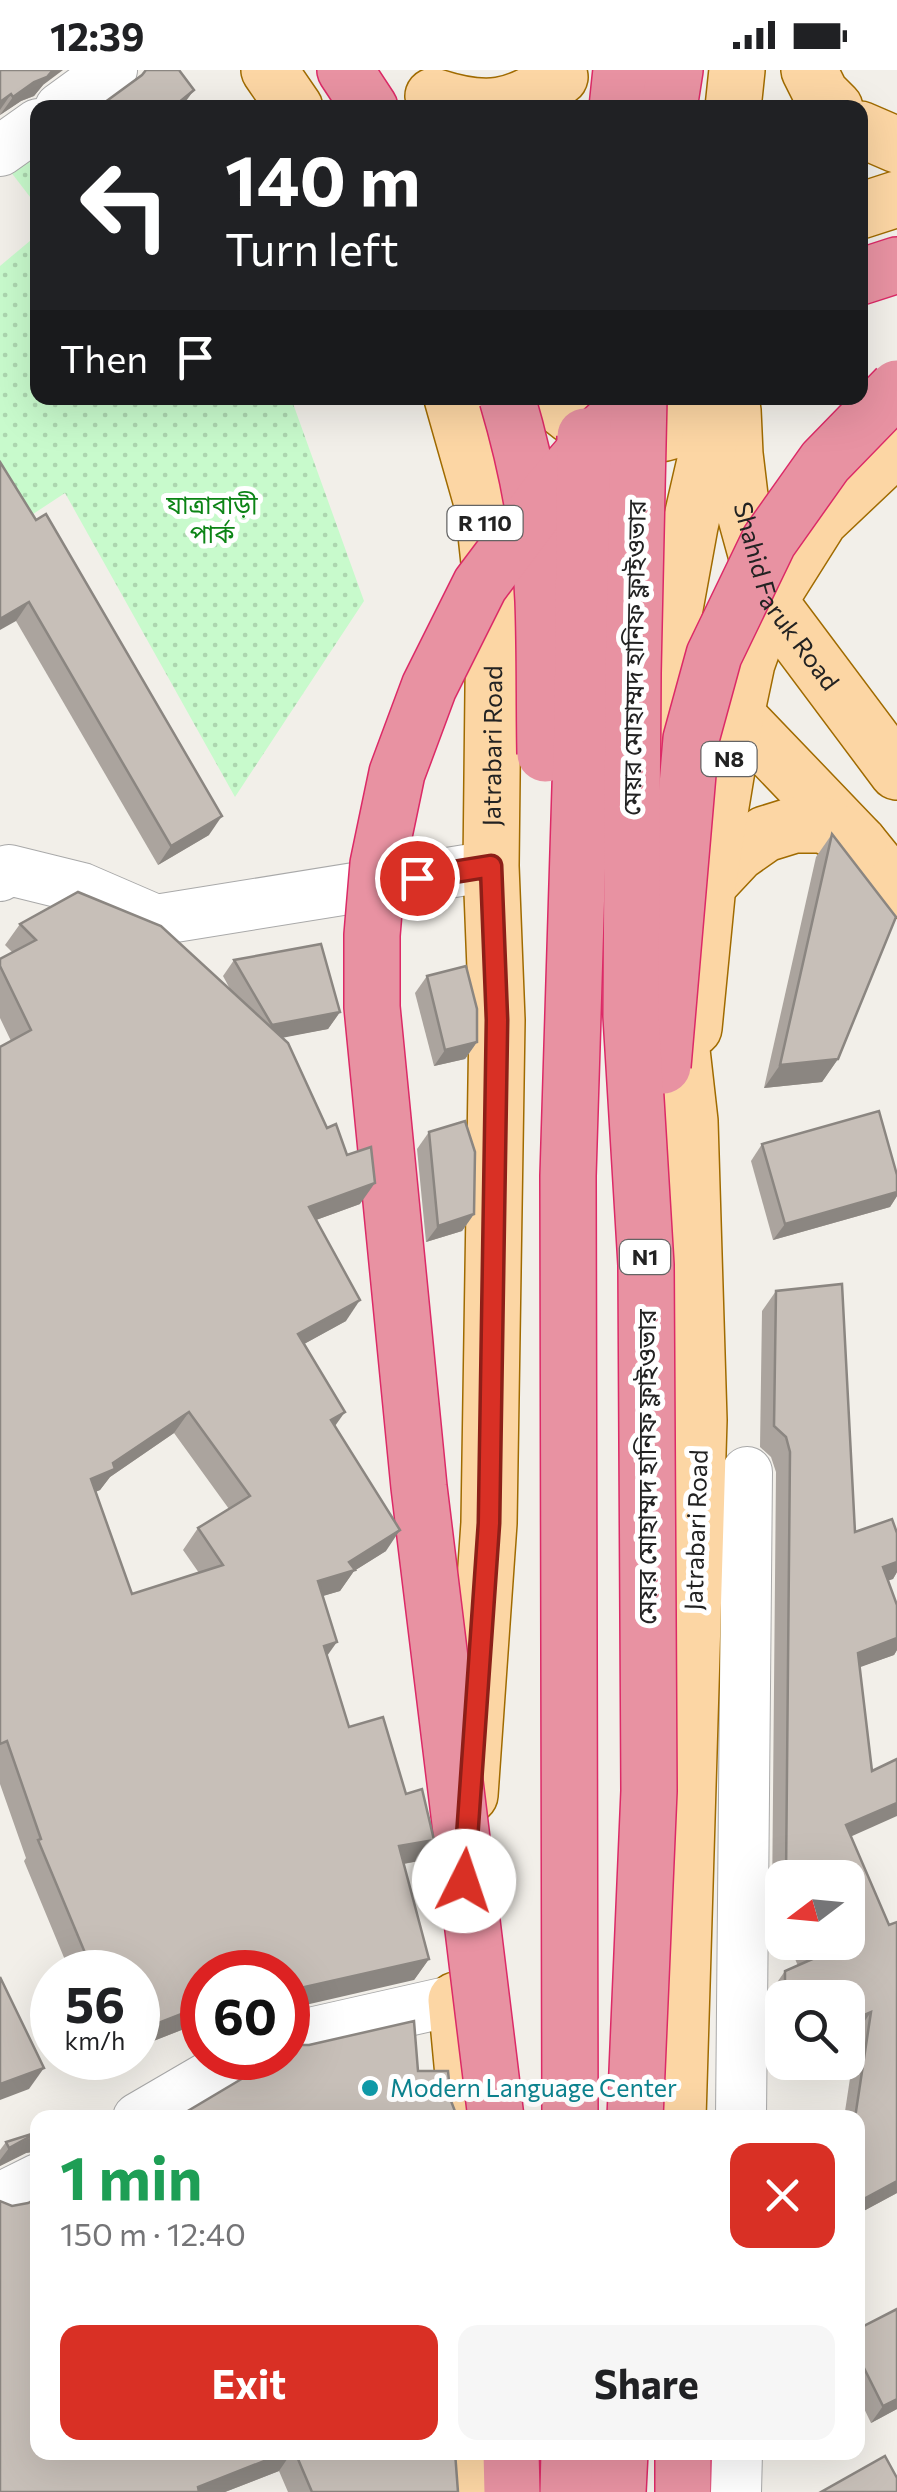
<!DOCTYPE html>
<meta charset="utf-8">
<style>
body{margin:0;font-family:Commissioner,"Noto Sans Bengali",sans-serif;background:#f6f6f6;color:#202124;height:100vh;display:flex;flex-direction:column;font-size:38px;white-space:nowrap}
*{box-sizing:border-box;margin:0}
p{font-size:32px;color:#757577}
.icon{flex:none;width:55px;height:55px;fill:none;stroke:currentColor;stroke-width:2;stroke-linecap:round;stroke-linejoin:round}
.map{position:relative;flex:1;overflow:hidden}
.side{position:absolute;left:30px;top:2040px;width:835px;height:350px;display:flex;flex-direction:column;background:#fff;border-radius:20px;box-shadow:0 10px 40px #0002}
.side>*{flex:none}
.banner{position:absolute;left:30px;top:30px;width:838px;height:305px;border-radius:20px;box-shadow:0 10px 40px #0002;background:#202124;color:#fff;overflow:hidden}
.needle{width:65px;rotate:254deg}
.tools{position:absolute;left:765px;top:1790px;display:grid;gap:20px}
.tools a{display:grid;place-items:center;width:100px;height:100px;border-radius:20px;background:#fff;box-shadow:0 10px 40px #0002;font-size:50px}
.speed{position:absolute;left:30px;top:1880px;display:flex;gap:20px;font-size:50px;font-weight:700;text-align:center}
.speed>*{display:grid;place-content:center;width:130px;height:130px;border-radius:50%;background:#fff;box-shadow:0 10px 40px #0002;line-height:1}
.speed small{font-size:25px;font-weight:400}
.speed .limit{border:15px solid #d22;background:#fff;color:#111}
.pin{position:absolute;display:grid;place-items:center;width:85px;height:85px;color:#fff;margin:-42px;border:5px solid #fff;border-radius:50%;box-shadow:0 2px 10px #0007}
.me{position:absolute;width:110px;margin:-55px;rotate:4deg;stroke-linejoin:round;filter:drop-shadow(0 0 8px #0008)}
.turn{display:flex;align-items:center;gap:35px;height:210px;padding:0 30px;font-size:45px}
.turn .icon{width:130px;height:130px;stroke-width:2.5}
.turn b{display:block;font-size:70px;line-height:85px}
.then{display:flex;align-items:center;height:95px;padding:0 30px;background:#0003;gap:20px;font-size:38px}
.round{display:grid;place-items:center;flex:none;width:105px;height:105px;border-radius:20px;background:#f6f6f6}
.overview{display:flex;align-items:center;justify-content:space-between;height:170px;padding:0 30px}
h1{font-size:60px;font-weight:700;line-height:75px;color:#1e9e55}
.primary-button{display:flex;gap:20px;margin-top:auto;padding:20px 30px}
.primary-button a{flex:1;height:115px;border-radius:20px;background:#d93025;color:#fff;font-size:40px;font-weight:700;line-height:115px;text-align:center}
.primary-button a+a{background:#f6f6f6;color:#202124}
.status{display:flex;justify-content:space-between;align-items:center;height:70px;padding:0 50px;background:#fff;direction:ltr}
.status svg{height:28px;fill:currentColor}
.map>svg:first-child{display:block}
</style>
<div class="status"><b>12:39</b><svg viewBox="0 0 49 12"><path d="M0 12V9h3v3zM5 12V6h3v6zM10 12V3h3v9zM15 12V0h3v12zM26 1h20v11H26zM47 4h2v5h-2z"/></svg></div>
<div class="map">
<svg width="897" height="2422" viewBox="0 0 897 2422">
<defs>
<pattern id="park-dots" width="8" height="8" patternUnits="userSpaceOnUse" patternTransform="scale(2.5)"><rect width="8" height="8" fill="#c8facc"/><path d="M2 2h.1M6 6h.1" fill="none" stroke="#acd6af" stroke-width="1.8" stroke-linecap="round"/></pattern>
</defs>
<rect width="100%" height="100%" fill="#f2efe9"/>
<!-- park -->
<g fill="url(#park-dots)">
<polygon points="37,73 37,136 7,97"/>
<polygon points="37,165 38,328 291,328 364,531 235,727 65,423 24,450 0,406 0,196"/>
</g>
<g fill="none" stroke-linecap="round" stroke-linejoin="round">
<!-- minor casing -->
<g stroke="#a9a9a9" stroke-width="52">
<g id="minor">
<polyline points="60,38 112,0"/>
<polyline points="0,81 38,54"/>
<polyline points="0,806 9,800 82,818 156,850 491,796"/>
<polyline points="288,1968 456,1930"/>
<polyline points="138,2048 241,1988"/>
<polyline points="741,2048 747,1402"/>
<polyline points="0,2128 38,2109"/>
<polyline points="736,2422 737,2382"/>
</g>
</g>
<!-- major casing -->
<g stroke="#a06b00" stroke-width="58">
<g id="major">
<polyline points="269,0 295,38"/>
<polyline points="809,0 821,24 835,38"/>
<path d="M433,26C487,44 514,39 560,7"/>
<polyline points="733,38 737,0"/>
<polyline points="860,59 897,75"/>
<polyline points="860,141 897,129"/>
<polyline points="452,328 483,437 492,520"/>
<path d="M551,328C602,382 677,376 730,328"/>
<path id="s1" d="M733,340L735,384L740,426L769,531L897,702"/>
<polyline points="718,626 859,773 897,820"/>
<polyline points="663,736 669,571 690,456 717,339"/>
<polyline points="708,815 738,783 765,764 794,755 823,755 859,773"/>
<polyline points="677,936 690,1051 699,1350 678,2048"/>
<polyline points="694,958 708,815 736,645 747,593 769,531 820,450 897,377"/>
<path id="s2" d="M470,1725L489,1453L497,950L491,796L494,534L504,477"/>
<polyline points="456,1930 467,2048"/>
<polyline points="483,2382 484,2422"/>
</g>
</g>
<!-- highway casing -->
<g stroke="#dc2a67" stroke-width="58">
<g id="highway">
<polyline points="345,0 370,38"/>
<polyline points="617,38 621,0"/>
<polyline points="669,38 675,0"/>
<polyline points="860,207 897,195"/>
<polyline points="511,2382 512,2422"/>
<polyline points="683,2382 683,2422"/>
<polyline points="568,2422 569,2382"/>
<polyline points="618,2422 620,2382"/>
</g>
</g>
<!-- minor -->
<use href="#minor" stroke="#fff" stroke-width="50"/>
<!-- major -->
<use href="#major" stroke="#fcd6a4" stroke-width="55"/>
<!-- highway -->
<use href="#highway" stroke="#e892a2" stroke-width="55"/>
<!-- highway-bridge casing -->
<g stroke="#dc2a67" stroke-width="58" stroke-linecap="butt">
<g id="highway-bridge">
<path d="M507,328C526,392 540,463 543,531C545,582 544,633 545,684"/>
<polyline points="663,996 691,669 714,585 769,471 825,392 897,318"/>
<polyline points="496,2048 419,1417 372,937 372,865 378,794 397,703 429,617 480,515 552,419 600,363 638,328"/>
<polyline points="570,2048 568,1106 582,653 585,366"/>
<polyline points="635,2048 649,1721 646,1195 631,946 633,603 639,328"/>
</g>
</g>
<!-- highway-bridge -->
<use href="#highway-bridge" stroke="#e892a2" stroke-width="55"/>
</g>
<!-- wall -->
<g fill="#aba49e" fill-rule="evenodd">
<polygon points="0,0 43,15 34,26 21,31 0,45"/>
<polygon points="0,392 209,765 158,795 16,551"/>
<polygon points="832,764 838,989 822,1012 764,1018 816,787"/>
<path d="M20,854L230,919L223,906L234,890L340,942L328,959L283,967L360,1134L316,1150L346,1251L304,1274L335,1356L386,1481L354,1501L340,1521L322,1526L327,1585L349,1657L406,1724L434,1770L419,1791L404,1794L429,1889L414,1910L202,1902V1952L138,1977V1902H70L24,1791L26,1788L0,1714V977L11,971L0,948V889L13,883L5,875ZM174,1363L229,1439L198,1458L183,1480L199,1503L132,1524L95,1422L100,1420L110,1407Z"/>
<polygon points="427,906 477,972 465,989 434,996 415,923"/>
<polygon points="429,1062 474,1144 462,1161 426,1172 417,1079"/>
<polygon points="762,1074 897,1105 897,1126 890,1137 773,1170 751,1091"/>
<polygon points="776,1221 855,1462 897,1463 897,1502 893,1509 888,1510 897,1535 897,1580 894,1585 859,1597 851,1766 889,1855 897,1852 897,2123 858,2144 858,2048 844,2048 857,1962 848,1928 782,1928 782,1992 789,1992 770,2001 771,1921 785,1901 798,1896 788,1872 848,1872 848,1808 782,1808 782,1859 772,1833 776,1402 771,1387 760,1377 762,1241"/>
<polygon points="38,2062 38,2081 26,2083 0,2096 0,2080 6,2072"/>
<polygon points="897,2239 897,2339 871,2353 858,2326 858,2259"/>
<polygon points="38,2382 455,2382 458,2422 288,2422 279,2401 225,2422 0,2422"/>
</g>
<!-- shaded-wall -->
<g fill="#8b8681">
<polygon points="53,0 63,0 43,15 34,26 21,31 0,45 13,27"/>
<polygon points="194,20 181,38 172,38"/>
<polygon points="11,24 0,40 0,32"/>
<polygon points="29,532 16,551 0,560 0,549"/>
<polygon points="222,746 209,765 158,795 171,776"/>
<polygon points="340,942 328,959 261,972 272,955"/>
<polygon points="477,972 465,989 434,996 445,980"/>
<polygon points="838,989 822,1012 764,1018 780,995"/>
<polygon points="375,1113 360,1134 294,1158 309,1137"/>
<polygon points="897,1122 897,1126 890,1137 773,1170 785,1154"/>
<polygon points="474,1144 462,1161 426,1172 438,1156"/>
<polygon points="360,1230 346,1251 284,1285 298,1264"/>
<polygon points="189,1342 174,1363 110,1407 100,1420 76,1430 91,1409"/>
<polygon points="345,1342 330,1363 331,1350"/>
<polygon points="400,1460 386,1481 354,1501 340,1521 303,1532 318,1511"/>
<polygon points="897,1492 897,1502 893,1509 869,1517 883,1497"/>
<polygon points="897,1568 897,1580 894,1585 844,1603 858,1583"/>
<polygon points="337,1572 322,1593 324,1576"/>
<polygon points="897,1733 897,1746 832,1775 846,1755"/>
<polygon points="434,1770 419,1791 384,1797 399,1776"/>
<polygon points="429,1889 414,1910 288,1939 288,1924 296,1919"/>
<polygon points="202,1936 202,1952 138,1977 138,1961"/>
<polygon points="871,1942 857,1962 848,1966 848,1952"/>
<polygon points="782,1983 782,1992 789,1992 770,2001"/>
<polygon points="44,1998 29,2019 0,2030 0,2014"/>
<polygon points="38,2064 38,2081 26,2083 0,2096 0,2090 9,2078"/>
<polygon points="897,2111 897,2123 858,2144 858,2132"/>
<polygon points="897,2329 897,2339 871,2353 883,2336"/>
<polygon points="287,2382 292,2382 279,2401 225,2422 195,2422 198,2417"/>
</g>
<!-- building -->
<g fill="#c7bfb8" stroke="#8b8681" stroke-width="2.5" fill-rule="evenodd">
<polygon points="0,0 53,0 47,7 34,12 13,27 11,24 0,32"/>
<polygon points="146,0 179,0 194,20 172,38 97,38 142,5"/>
<polygon points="0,392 36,450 46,444 222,746 171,776 29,532 0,549"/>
<polygon points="832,764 896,847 838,989 780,995"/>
<path d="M78,822L161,856L288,973L327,1058L336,1054L347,1085L371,1077L375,1113L309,1137L360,1230L298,1264L345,1342L331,1350L400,1460L349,1492L355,1500L318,1511L337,1572L324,1576L349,1657L383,1647L406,1724L422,1719L434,1770L399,1776L429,1889L296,1919L288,1924V1902H202V1936L138,1961V1902H93L38,1770L41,1769L7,1671L0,1674V977L31,960L0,896V889L36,870L20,854ZM189,1342L250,1426L198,1458L223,1495L132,1524L91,1409L115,1399L113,1393Z"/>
<polygon points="321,874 340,942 272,955 234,890"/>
<polygon points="466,896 477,939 477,972 445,980 427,906"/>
<polygon points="879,1041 897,1105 897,1122 785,1154 762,1074"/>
<polygon points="465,1051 475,1082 474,1144 438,1156 429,1062"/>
<polygon points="842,1214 855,1462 892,1449 897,1463 897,1492 883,1497 897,1535 897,1568 858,1583 872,1701 897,1689 897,1733 846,1755 889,1855 897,1852 897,2111 858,2132 858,2048 855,2048 871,1942 848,1952 848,1928 785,1928 785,1901 817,1887 810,1872 848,1872 848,1808 786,1808 790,1382 786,1367 774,1356 776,1221"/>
<polygon points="0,1907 44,1998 0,2014"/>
<polygon points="414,1951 418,2001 448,2001 451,2031 456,2044 459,2048 176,2048 270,1992 275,1988 288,1988 288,1970 295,1975 309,1975"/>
<polygon points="38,2062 9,2078 6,2072"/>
<polygon points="38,2128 38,2382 287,2382 198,2417 199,2422 0,2422 0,2131 12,2136 28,2133"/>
<polygon points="897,2239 897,2329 883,2336 858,2286 858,2259"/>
<polygon points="295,2382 455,2382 458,2422 312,2422"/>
<polygon points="885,2386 897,2408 897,2422 821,2422"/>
</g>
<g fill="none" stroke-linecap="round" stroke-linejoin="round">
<!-- route casing -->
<g stroke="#8d1f18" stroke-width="25">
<polyline id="route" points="417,808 491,796 497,950 489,1453 464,1811"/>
</g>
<!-- route -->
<use href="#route" stroke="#d93025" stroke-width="18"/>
</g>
<!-- markers -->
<circle fill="#0f9aa8" stroke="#fff" stroke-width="4" cx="370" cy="2018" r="10"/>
<g text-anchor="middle" stroke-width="10" stroke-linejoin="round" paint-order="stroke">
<!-- shield labels -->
<g fill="#fff" stroke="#646464" stroke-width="2.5">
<rect x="447.5" y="436" width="75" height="34" rx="8"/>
<rect x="701.5" y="672" width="55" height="34" rx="8"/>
<rect x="620" y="1170" width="50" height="34" rx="8"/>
</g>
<g font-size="22" font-weight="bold" fill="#222">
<text x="485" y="461">R 110</text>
<text x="729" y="697">N8</text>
<text x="645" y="1195">N1</text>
</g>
<!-- park labels -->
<g font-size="25" fill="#0c8416" stroke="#fff">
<text x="212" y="444">যাত্রাবাড়ী<tspan x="212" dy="29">পার্ক</tspan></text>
</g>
<!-- street labels -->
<g font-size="25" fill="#222" stroke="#fff">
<text dy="9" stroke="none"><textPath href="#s1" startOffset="198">Shahid Faruk Road</textPath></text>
<text transform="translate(634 588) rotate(-89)" y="9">মেয়র মোহাম্মদ হানিফ ফ্লাইওভার</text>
<text dy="9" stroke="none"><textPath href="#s2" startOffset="1050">Jatrabari Road</textPath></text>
<text transform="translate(647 1397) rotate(-90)" y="9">মেয়র মোহাম্মদ হানিফ ফ্লাইওভার</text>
<text transform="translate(696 1460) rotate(-88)" y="9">Jatrabari Road</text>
</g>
<!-- culture labels -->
<g font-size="25" fill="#0d838f" stroke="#fff" text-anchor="start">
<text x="390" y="2027">Modern Language Center</text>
</g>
</g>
</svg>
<div class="tools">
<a><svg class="needle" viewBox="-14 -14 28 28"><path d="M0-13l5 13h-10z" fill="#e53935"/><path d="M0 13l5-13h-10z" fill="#757577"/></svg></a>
<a><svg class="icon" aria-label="search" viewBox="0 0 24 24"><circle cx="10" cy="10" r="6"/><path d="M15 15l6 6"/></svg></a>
</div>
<div class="speed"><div>56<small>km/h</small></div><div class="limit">60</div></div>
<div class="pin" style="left:417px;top:808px;background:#d93025"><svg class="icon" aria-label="arrive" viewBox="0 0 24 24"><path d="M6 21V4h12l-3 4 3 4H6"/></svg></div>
<svg class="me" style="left:464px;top:1811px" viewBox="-20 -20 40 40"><circle r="19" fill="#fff"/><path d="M0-13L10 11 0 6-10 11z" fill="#d93025"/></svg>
<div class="banner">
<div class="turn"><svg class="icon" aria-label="left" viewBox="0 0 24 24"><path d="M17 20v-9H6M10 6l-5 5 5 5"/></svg><div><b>140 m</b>Turn left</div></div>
<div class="then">Then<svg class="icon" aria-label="arrive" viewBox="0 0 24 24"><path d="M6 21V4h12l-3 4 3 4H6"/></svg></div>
</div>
<section class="side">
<div class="overview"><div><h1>1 min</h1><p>150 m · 12:40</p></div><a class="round" style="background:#d93025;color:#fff"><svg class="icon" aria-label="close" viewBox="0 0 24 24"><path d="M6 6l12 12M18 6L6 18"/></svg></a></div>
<div class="primary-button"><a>Exit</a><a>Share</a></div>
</section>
</div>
